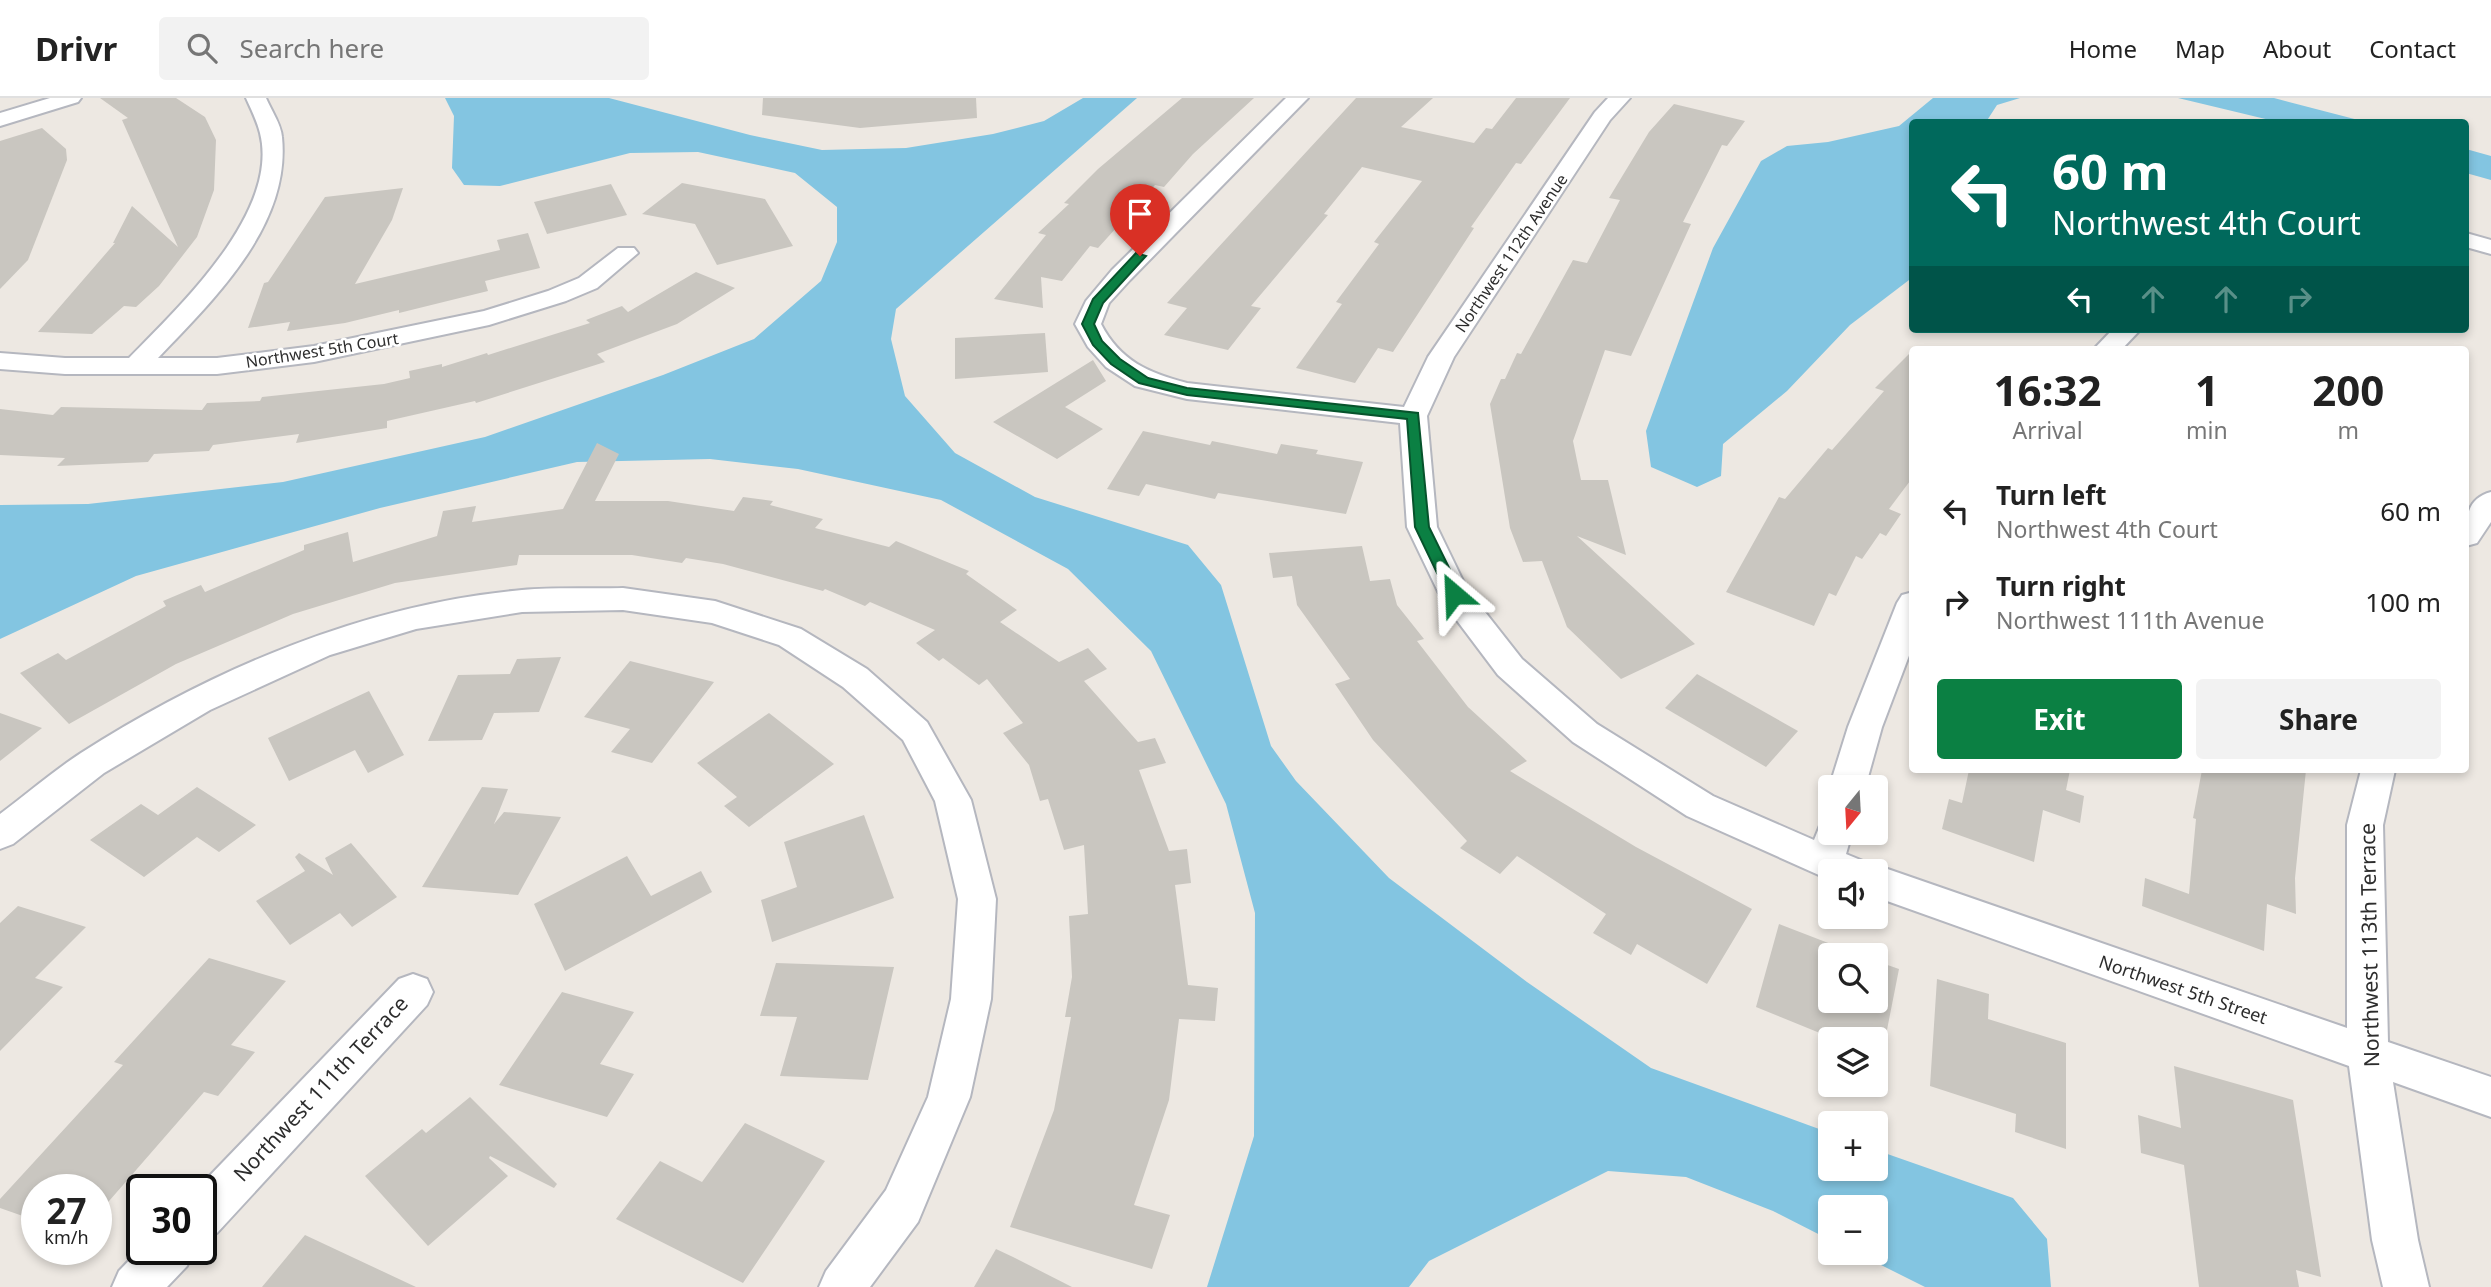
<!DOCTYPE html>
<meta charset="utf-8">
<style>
body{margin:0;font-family:"Noto Sans",sans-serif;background:#f2f2f2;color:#222;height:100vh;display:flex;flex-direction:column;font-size:26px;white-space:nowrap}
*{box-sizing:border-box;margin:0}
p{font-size:23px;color:#767676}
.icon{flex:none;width:38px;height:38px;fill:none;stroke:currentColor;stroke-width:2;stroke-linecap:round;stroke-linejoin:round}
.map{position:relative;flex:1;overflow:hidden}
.sheet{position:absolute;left:1909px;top:248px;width:560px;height:427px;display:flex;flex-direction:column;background:#fff;border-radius:7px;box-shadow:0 4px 10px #0003}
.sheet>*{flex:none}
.hud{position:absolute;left:1909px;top:21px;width:560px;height:214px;border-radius:7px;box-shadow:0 4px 10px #0003;background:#00695c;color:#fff;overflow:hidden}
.needle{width:46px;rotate:198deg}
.tools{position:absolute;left:1818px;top:677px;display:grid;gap:14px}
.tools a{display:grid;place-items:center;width:70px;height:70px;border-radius:7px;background:#fff;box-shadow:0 4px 10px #0003;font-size:35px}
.speed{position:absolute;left:21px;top:1076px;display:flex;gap:14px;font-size:35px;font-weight:700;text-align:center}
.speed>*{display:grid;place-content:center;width:91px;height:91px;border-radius:50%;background:#fff;box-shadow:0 4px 10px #0003;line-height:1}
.speed small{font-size:18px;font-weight:400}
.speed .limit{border:4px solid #111;border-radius:10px;background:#fff;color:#111}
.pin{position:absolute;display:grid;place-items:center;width:60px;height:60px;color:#fff;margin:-72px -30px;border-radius:50% 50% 50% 0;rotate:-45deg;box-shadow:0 0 7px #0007}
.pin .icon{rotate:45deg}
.me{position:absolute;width:77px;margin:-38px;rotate:334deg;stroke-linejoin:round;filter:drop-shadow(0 0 5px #0008)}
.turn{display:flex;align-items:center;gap:24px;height:147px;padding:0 28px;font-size:32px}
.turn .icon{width:91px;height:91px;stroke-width:2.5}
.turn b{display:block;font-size:49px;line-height:60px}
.lanes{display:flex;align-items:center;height:66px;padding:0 28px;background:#0003;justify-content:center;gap:35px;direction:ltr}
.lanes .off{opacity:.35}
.eta{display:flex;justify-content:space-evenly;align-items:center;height:119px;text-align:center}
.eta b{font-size:42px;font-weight:700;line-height:49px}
.button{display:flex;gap:14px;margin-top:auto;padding:14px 28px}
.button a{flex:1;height:80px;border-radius:7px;background:#0b8043;color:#fff;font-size:28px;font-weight:700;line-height:80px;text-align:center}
.button a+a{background:#f2f2f2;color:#222}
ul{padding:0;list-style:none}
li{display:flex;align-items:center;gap:21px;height:91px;padding:0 28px}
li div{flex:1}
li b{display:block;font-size:26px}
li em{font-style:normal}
header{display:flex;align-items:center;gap:42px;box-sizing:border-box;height:98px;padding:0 35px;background:#fff;border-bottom:2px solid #e0e0e0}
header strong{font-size:33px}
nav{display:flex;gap:38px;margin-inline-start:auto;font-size:24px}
.search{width:490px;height:63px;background:#f2f2f2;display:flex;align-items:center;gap:18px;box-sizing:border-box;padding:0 24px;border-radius:7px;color:#767676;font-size:26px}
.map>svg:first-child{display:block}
</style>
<header>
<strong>Drivr</strong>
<div class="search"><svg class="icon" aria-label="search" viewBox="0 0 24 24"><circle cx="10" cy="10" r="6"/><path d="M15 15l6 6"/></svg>Search here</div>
<nav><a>Home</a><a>Map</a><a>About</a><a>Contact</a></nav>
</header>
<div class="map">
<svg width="2491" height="1189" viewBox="0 0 2491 1189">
<rect width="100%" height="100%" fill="#ede8e2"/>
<!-- water -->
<g fill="#83c5e1">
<polygon points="445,0 609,0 750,37 822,52 906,50 993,36 1044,23 1083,0 1137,0 896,211 891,241 905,298 955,355 1035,399 1188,447 1221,487 1271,648 1296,683 1389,780 1527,884 1651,970 1830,1035 1830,1071 1876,1071 1876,1052 2013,1100 2047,1141 2051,1189 1925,1189 1857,1155 1876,1155 1876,1110 1830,1110 1830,1142 1773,1113 1686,1079 1608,1073 1429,1163 1409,1189 1207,1189 1254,1038 1255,815 1226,706 1151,553 1068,471 941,402 798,371 710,361 577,364 380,410 136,478 0,541 0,407 88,406 283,384 485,339 663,277 754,241 821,183 837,144 837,109 795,75 698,54 630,55 500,88 464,87 452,70 454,18"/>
<polygon points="1933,0 2020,0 1997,7 1986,24 1913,24 1913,179 1850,227 1787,293 1723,346 1721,378 1697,389 1651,369 1646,333 1713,150 1761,63 1787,48 1828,44 1899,28"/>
<polygon points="2178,0 2274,0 2366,24 2278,24"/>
<polygon points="2466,51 2491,58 2491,82 2466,75"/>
</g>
<!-- building -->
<g fill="#c9c6c0">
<polygon points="100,0 176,0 205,19 216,42 214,92 197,139 159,188 136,209 124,208 92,236 38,234 115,145 113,145 132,108 178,149 122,22 128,20"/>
<polygon points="763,0 976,0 977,20 860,30 762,17"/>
<polygon points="1182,0 1254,0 1193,56 1164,89 1155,87 1098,150 1090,148 1062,183 1041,179 1043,210 994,201 1046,137 1038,135 1069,106 1064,105 1098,71"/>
<polygon points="1356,0 1433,0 1401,29 1474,45 1486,30 1492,31 1516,0 1570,0 1521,66 1516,65 1471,129 1474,130 1393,254 1378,250 1355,285 1296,270 1342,206 1336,204 1379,146 1374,144 1422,83 1362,69 1324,116 1328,117 1251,208 1261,210 1228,252 1164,237 1187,210 1167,205"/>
<polygon points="1674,6 1745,23 1727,48 1722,47 1683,124 1691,126 1631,258 1605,252 1573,343 1581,382 1608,382 1626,457 1577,438 1695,546 1621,581 1567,529 1542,463 1523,464 1510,430 1490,306 1501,281 1505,281 1517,255 1521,256 1573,162 1587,165 1620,102 1609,100 1649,34"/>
<polygon points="42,30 66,51 67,62 28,162 0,191 0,43"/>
<polygon points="682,85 765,101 793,148 717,167 695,126 642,116"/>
<polygon points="611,86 627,117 547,136 534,104"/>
<polygon points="403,90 392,122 355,186 500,152 497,142 528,135 540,170 485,183 488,193 399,215 399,212 345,225 287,233 290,224 248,230 264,185 268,184 325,99"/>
<polygon points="696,174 735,190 677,226 597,256 605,264 476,305 475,303 387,323 387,330 296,345 299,336 213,347 209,353 154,356 148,364 57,368 65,360 0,357 0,311 53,317 61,309 202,312 207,305 260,303 262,299 384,286 410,280 409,273 442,266 442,269 487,255 488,257 590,225 586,222 622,208 628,214"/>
<polygon points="1045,235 1048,274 955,281 955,240"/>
<polygon points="1913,252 1913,379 1889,411 1901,416 1886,438 1880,435 1862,461 1856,458 1836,498 1829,495 1814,528 1726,494 1779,399 1785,401 1828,350 1832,352 1884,293 1875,290"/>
<polygon points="1093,262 1106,283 1065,309 1103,331 1057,361 993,324"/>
<polygon points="1143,333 1210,347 1212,343 1277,356 1281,346 1318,352 1316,356 1363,364 1346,416 1218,395 1215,401 1146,386 1139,398 1107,391"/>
<polygon points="597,345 619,356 595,403 668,403 734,413 743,399 773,403 770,407 823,421 815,430 889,449 896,443 969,473 966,476 1017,512 1000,524 1059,564 1088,550 1107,571 1084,583 1138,644 1155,640 1166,665 1139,672 1169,753 1187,751 1191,785 1175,787 1188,887 1218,890 1215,923 1179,921 1169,1002 1134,1107 1170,1117 1152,1171 1010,1129 1054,1012 1071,919 1065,919 1072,879 1069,818 1088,816 1084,747 1064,752 1048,701 1040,703 1029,667 1003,635 1023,625 987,581 979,587 943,560 939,563 916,545 935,532 870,504 865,508 825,491 823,493 723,466 686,460 682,465 632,457 519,457 517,467 395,485 293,516 176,566 69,626 20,575 58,555 66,562 166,508 163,503 201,487 205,494 304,452 304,447 348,434 353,464 437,438 443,413 476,408 472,424 563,411"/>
<polygon points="1362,448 1370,483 1390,481 1397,507 1424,541 1417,543 1468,609 1527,663 1510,673 1636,749 1752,811 1707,886 1637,846 1631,857 1593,835 1606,816 1517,758 1500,776 1460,750 1467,743 1373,642 1335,586 1350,581 1297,507 1292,478 1273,480 1269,455"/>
<polygon points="561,559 539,614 494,615 482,642 428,643 458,577 510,576 517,561"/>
<polygon points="630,563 714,584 652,665 611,654 630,631 584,619"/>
<polygon points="1697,576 1798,633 1766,669 1665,610"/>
<polygon points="369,593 404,657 368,675 355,652 289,683 268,640"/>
<polygon points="0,615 42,630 0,663"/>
<polygon points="769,615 834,666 749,729 724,708 737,699 697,665"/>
<polygon points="1969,672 2070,672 2066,692 2084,698 2080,725 2043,712 2034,764 1942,731 1949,701 1962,705"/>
<polygon points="2202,672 2306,672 2295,780 2296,816 2267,806 2264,853 2142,808 2145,780 2189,796 2196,721 2193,720"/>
<polygon points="197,689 256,727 219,754 197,739 144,779 90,742 141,706 158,717"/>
<polygon points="482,689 508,691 494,726 504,714 561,719 518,797 422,789"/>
<polygon points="864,717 894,800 772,844 761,802 797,789 784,744"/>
<polygon points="351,745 397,799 352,829 340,815 290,847 256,803 305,773 295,759 299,755 333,777 325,760"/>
<polygon points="627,758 651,798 701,773 712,794 565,873 534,806"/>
<polygon points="18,808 86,829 35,880 63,889 0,953 0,825"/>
<polygon points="1779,826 1862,858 1830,858 1830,903 1876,903 1876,863 1899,871 1885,942 1837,942 1756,909"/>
<polygon points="209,860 286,883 231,947 255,954 218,998 204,994 96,1118 96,1092 37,1092 37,1123 0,1110 0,1101 123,967 114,964"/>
<polygon points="776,865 894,869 868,982 780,978 797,919 760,918"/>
<polygon points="1937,881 1989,896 1988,921 2066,945 2066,1051 2015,1034 2016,1016 1930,988"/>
<polygon points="562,894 634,914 600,966 634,976 607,1019 499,987"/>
<polygon points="2174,968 2293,1002 2321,1179 2296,1172 2299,1189 2199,1189 2184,1067 2141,1055 2138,1017 2181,1030"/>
<polygon points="470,999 557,1086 554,1090 490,1058 489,1060 508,1078 428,1148 365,1078 422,1031 426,1035"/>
<polygon points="745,1025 825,1063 743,1185 616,1121 660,1063 702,1084"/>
<polygon points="305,1137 416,1189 262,1189"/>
<polygon points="996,1151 1013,1159 1072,1189 974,1189"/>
</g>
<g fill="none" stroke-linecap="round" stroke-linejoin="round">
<!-- minor casing -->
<g stroke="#b5b7bf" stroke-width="4">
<g id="minor">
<polygon points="50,0 81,0 78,4 0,28 0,15"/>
<path d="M246,0H266C271,12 281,26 282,39C291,128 214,201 158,260H217L314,248L484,213L548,193L579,180L618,150H634L638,155L597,190L566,203L489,227L314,264L217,276H65L0,271V255L65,260H129C179,209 280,114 260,35C257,23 251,11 246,0Z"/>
<path d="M1286,0H1308L1130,182L1109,205L1101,226C1120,263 1149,275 1187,285L1404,309L1428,259L1595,14L1608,0H1630L1610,22L1454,259L1427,318L1437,429L1467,491L1522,561L1597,626L1713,698L1814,742L1821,725L1830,721V735H1852L1846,756L1863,763L1867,771L1876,767L2347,930V727L2361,672H2395L2383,727L2388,944L2491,979V1019L2393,984L2418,1142L2429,1189H2383L2372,1142L2349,968L1876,799V774H1830V782L1687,718L1573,644L1498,577L1443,504L1407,429L1400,325L1187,301L1135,288L1106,269L1088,249L1075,226L1086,203L1112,172Z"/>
<polygon points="2466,135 2491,142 2491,156 2466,149"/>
<polygon points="2113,231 2141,231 2121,252 2093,252"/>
<path d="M2491,394V424L2477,445L2466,448C2466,425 2464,401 2491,394Z"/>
<path d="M623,490L715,503L801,531L867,571L927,624L971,702L996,801L991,901L970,999L918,1124L870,1189H819L826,1173L886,1092L928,999L951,901L958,801L935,703L903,642L843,589L779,547L712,525L623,512L522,514L416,531L330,557L210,612L104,675L13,746L0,751V716C27,696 53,673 81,655C212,571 365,506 522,492C555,489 590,491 623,490Z"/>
<polygon points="1913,494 1913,547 1882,629 1865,690 1830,690 1830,692 1829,690 1848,629 1897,505 1902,497"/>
<polygon points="413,876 427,881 433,894 427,907 217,1135 201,1141 201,1092 196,1092 399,881"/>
<polygon points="142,1149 142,1152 194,1152 187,1168 167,1189 112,1189 119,1173"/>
</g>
</g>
<!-- minor -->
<use href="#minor" fill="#fff" fill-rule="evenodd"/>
</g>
<!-- route -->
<polygon fill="#0b8043" stroke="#07532c" stroke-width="2" points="1136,155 1146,158 1103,205 1094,226 1102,243 1120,261 1148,280 1187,290 1418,315 1429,429 1462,496 1460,500 1449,500 1415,429 1407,321 1187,297 1139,285 1111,266 1093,247 1082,226 1093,201"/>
<g text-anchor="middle" stroke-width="5" stroke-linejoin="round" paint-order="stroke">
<!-- far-street labels -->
<g font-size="16" fill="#2d2d2d" stroke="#fff">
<text transform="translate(1511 155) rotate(-56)" y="6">Northwest 112th Avenue</text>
<text transform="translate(322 252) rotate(-9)" y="6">Northwest 5th Court</text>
</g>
<!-- street labels -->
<g font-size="18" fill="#2d2d2d" stroke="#fff">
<text transform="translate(2183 892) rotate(19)" y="6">Northwest 5th Street</text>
</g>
<!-- near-street labels -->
<g font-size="21" fill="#2d2d2d" stroke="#fff">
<text transform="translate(2370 847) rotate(-91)" y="7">Northwest 113th Terrace</text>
<text transform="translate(321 991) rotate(-47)" y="7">Northwest 111th Terrace</text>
</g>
</g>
</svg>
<div class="tools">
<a><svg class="needle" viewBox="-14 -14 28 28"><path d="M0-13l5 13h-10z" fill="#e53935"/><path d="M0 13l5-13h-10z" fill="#767676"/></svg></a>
<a><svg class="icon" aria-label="sound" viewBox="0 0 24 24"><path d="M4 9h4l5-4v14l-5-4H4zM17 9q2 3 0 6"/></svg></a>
<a><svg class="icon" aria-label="search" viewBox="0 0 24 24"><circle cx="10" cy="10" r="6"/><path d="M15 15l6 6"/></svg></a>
<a><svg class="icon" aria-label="layers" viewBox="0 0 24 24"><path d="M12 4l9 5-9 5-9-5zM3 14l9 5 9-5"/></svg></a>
<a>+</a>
<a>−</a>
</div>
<div class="speed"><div>27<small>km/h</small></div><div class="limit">30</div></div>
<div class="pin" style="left:1140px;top:158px;background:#d93025"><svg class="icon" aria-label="arrive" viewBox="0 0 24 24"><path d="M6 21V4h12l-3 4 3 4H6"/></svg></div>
<svg class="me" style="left:1454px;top:496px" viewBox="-20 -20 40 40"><path d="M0-17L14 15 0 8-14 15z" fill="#0b8043" stroke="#fff" stroke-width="4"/></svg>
<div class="hud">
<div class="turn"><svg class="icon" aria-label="left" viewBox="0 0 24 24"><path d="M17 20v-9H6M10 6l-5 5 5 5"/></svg><div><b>60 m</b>Northwest 4th Court</div></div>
<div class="lanes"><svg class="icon" aria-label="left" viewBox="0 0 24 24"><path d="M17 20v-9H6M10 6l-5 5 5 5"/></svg><svg class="icon off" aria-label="ahead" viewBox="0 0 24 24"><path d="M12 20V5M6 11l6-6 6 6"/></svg><svg class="icon off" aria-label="ahead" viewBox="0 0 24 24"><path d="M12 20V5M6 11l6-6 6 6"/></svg><svg class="icon off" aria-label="right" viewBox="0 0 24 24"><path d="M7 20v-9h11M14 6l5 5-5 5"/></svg></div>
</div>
<section class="sheet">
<div class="eta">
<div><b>16:32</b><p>Arrival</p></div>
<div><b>1</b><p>min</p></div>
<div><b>200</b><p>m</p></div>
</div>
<ul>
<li><svg class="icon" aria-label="left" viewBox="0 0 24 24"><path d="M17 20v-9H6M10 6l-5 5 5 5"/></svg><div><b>Turn left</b><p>Northwest 4th Court</p></div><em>60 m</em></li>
<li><svg class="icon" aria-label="right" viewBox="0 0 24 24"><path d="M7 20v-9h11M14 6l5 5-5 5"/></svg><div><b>Turn right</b><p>Northwest 111th Avenue</p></div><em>100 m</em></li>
</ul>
<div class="button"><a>Exit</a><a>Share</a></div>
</section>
</div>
